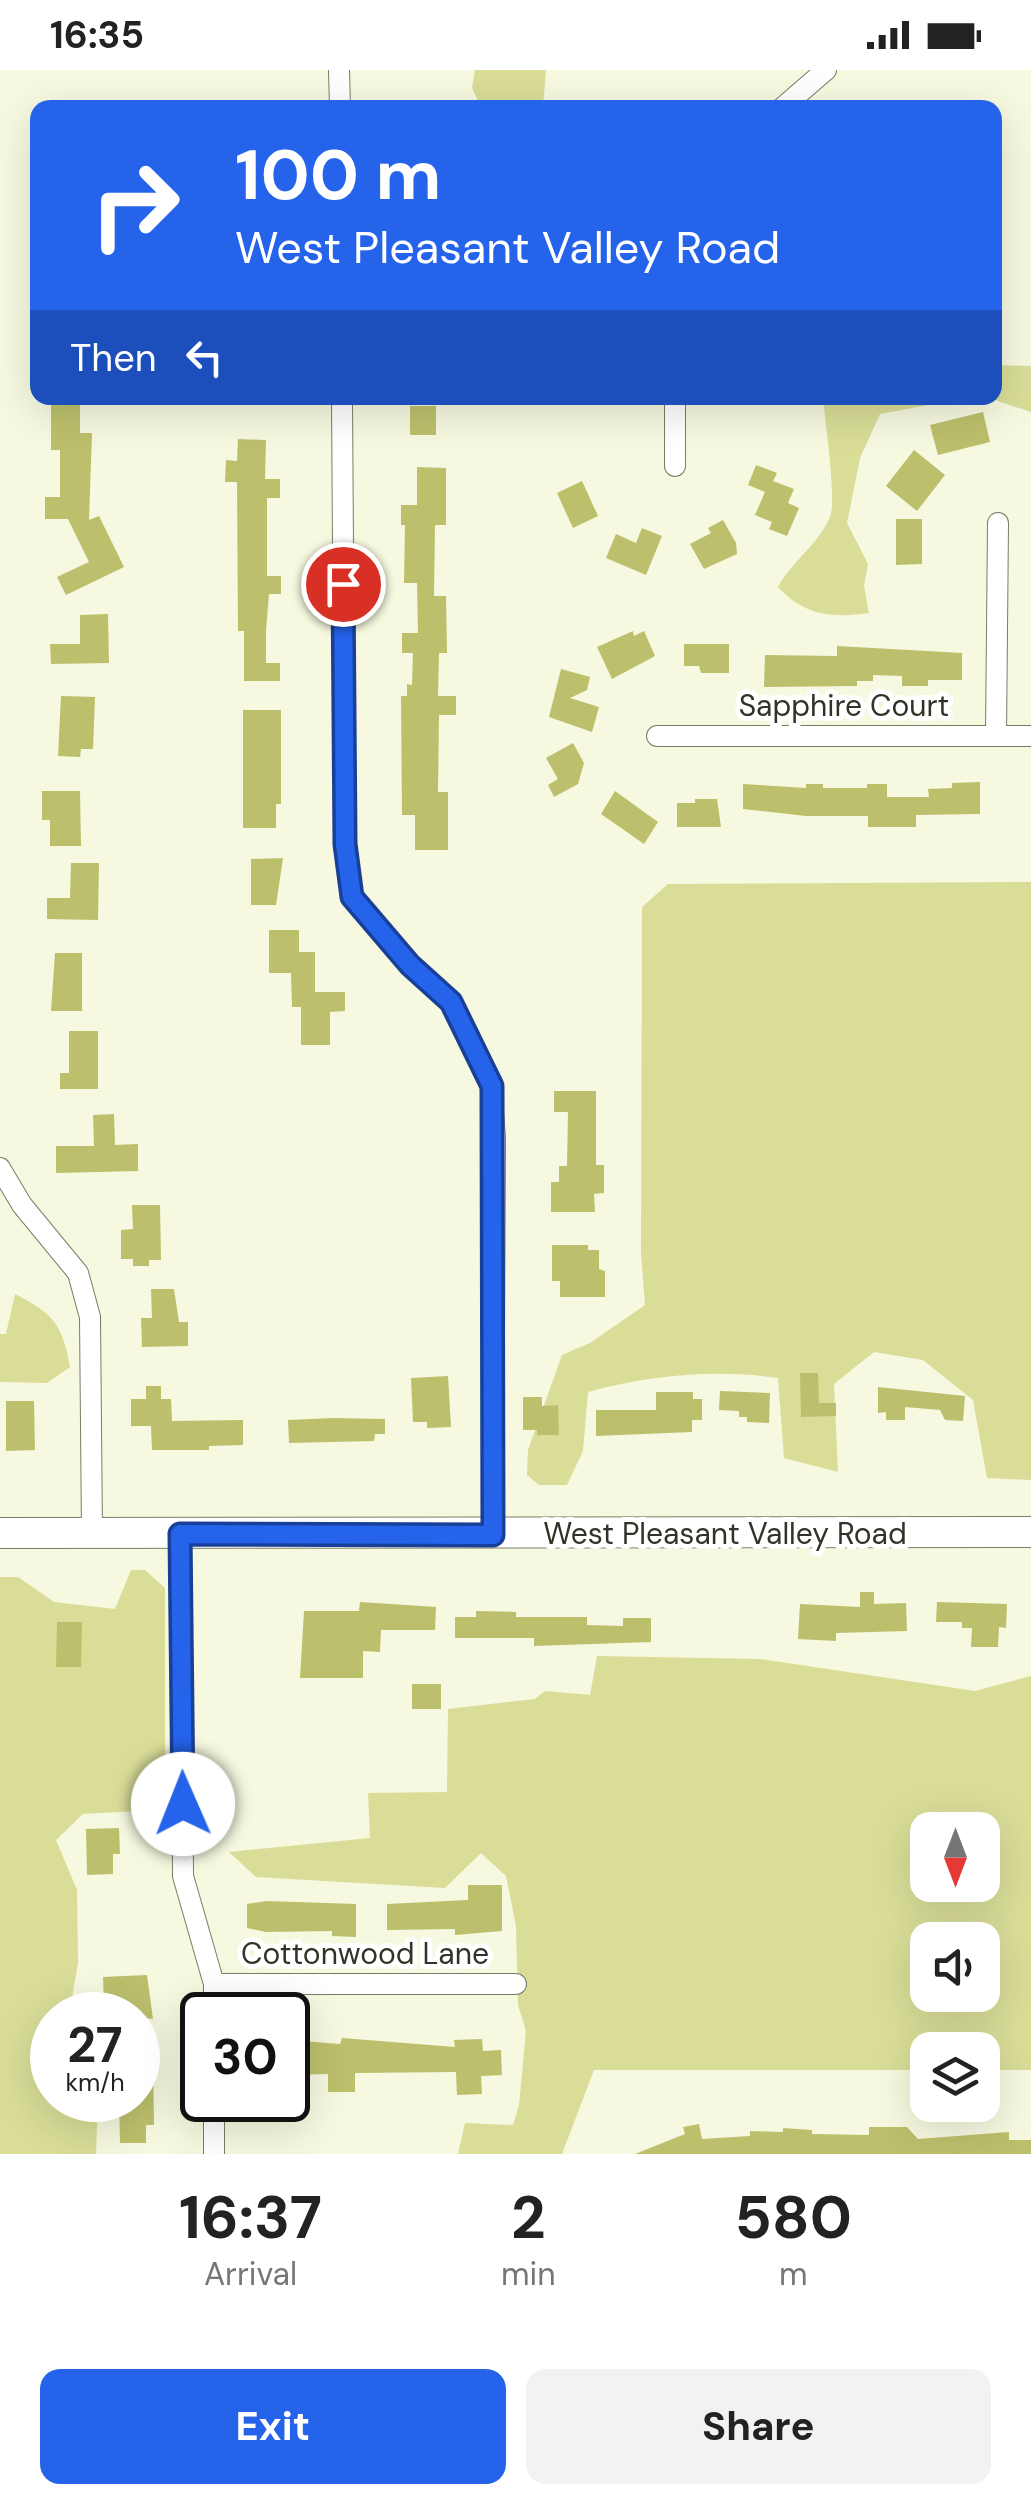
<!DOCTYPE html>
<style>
body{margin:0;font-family:"DM Sans",sans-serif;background:#f2f2f2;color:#222;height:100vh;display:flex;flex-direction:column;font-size:38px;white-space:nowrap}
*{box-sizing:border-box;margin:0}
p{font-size:32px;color:#767676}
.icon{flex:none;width:55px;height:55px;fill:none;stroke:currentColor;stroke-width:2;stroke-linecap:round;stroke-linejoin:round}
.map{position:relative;height:2084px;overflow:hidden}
.panel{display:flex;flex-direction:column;background:#fff;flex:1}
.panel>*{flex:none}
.banner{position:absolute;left:30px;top:30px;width:972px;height:305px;border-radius:20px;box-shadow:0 10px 40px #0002;background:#2563eb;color:#fff;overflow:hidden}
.needle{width:65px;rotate:180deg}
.buttons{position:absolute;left:910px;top:1742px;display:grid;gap:20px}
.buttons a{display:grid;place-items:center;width:90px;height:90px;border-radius:20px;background:#fff;box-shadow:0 10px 40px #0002;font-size:50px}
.speed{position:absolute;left:30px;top:1922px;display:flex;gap:20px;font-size:50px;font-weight:700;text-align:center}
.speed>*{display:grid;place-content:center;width:130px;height:130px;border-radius:50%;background:#fff;box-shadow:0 10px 40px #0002;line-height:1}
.speed small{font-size:25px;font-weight:400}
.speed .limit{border:5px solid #111;border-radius:15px;background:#fff;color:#111}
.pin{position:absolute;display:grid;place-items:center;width:85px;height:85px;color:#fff;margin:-42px;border:5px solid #fff;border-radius:50%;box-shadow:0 2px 10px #0007}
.me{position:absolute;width:110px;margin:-55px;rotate:359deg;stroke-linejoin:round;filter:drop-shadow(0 0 8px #0008)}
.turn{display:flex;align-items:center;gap:35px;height:210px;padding:0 40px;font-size:45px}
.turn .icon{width:130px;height:130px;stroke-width:2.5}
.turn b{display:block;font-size:70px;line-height:85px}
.then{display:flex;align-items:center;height:95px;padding:0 40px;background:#0003;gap:20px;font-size:38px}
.eta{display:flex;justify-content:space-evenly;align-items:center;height:170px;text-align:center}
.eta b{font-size:60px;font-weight:700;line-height:70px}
.button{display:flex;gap:20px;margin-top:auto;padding:20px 40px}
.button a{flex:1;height:115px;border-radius:20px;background:#2563eb;color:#fff;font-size:40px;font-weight:700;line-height:115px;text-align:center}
.button a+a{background:#f2f2f2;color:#222}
.status{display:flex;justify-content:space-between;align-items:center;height:70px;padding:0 50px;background:#fff;direction:ltr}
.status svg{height:28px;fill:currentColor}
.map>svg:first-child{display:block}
</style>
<div class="status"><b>16:35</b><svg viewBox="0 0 49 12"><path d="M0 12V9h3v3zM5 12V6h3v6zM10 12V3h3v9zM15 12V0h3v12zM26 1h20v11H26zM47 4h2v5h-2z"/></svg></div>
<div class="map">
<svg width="1031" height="2084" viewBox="0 0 1031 2084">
<rect width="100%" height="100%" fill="#f6f8df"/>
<!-- green -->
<g fill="#d9dd98" fill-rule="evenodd">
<polygon points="475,0 546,0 543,37 481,37 472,18"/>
<polygon points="995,295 1031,296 1031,342 989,328 995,328"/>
<path d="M823,328H966L880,344L860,388L847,453L868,494L864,516L869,543C833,548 804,546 778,517C792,491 818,475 830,447C837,430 825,351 823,328Z"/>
<path d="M1031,812V1410L987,1408L973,1330L923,1290L874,1282L834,1314L838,1402L784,1388L778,1308C715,1299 649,1305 588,1322L583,1381L567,1415H539L527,1405L528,1380L562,1285L590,1273L645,1235L641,1182L642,837L668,814Z"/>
<path d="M15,1224C54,1244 62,1254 70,1297L47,1313L0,1312V1264H6Z"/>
<polygon points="131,1500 145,1500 165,1518 165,1686 137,1741 83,1744 56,1770 77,1820 78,1893 69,1945 52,1945 52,2030 98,2030 96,2084 0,2084 0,1507 18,1507 54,1532 115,1539"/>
<path d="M597,1586L760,1589L975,1621L1031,1606V2000H983L982,1980H928L927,2000H594L562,2084H458L465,2053L513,2055L519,2035L526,1961L518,1935L516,1856L506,1806L481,1783L445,1818L256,1807L229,1782L370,1768L368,1723L447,1722L448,1639L535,1629L545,1621L590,1625ZM928,1760H982V1815H928ZM928,1870H982V1925H928Z"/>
</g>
<!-- building -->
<g fill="#bcc06c">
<polygon points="51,328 80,328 80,363 92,363 89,450 99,446 124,497 66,525 57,507 89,492 68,449 45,449 45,427 60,427 60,380 51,380"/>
<rect x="410" y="336" width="26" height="29"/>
<polygon points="983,342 990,372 938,385 930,355"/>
<polygon points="238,369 266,370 265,409 280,409 280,428 267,428 267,506 281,506 281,524 269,524 266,561 266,593 280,593 280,611 244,611 244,561 238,561 237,412 225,412 226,390 237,391"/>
<polygon points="914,380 945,405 917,441 886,416"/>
<polygon points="756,395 777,403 773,411 794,419 788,433 799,438 787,466 769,459 772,452 755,445 765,422 748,415"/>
<polygon points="417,397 446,398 446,455 435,455 434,526 446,526 447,583 439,583 438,626 456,626 456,645 439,645 438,722 448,722 448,780 415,780 415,745 402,745 401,626 407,626 407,614 412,615 413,583 402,583 402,563 418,563 417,513 404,513 405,455 401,455 401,435 417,435"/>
<polygon points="582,411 598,446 573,458 557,423"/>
<polygon points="896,449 922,449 922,494 896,495"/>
<polygon points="723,450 736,473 737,484 704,499 690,474 711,463 708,458"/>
<polygon points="642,458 662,466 646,505 606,488 616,464 636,473"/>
<polygon points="108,544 109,593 51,594 50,574 80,574 80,545"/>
<polygon points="633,561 634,566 644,561 655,586 612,609 597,577"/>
<polygon points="684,574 729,574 729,603 701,603 699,596 684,596"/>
<polygon points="837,576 962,583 962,610 928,610 928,616 902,616 902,606 873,605 873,611 857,611 857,616 764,617 765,585 837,586"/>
<polygon points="561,599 590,607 587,620 570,628 599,637 592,662 549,647"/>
<polygon points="61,626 95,627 93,679 81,679 80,687 58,686"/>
<polygon points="243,640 281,640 281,734 276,734 276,758 243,758"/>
<polygon points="573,673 584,693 578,714 554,727 548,715 558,709 546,688"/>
<polygon points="980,712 980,744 916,745 916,757 868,757 868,746 806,746 743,739 743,714 806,718 806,714 823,714 823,718 867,718 867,714 887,714 887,727 929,727 928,719 952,718 952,713"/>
<polygon points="42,721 80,721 81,776 50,776 50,750 42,750"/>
<polygon points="615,721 658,752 644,774 601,744"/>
<polygon points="695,729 717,729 721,757 677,757 677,733 695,733"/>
<polygon points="283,788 276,835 251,835 251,789"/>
<polygon points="71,793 99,793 98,850 47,849 47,828 70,828"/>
<polygon points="269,860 299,860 299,882 315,882 315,922 345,922 345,941 330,942 330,975 301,975 301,937 292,937 291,903 269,903"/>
<polygon points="55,883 82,883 82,941 51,941"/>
<polygon points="69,961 98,961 98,1019 60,1019 60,1003 69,1003"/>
<polygon points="554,1021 596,1021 596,1095 604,1095 604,1123 594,1124 595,1142 551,1142 551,1112 559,1112 559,1096 567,1096 568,1042 554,1042"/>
<polygon points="114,1044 115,1075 138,1074 138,1101 56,1103 56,1076 94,1076 93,1045"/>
<polygon points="132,1135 160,1135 161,1190 149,1190 149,1196 133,1196 133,1189 121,1189 121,1160 133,1159"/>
<polygon points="552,1175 588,1175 588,1180 599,1180 599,1199 605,1201 605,1227 560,1227 560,1211 552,1211"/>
<polygon points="151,1219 174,1219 179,1252 188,1252 188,1276 142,1277 141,1248 152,1248"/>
<polygon points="800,1303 818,1303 819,1333 836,1333 836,1346 801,1347"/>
<polygon points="448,1306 451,1357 427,1358 427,1352 413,1352 411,1308"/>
<polygon points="146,1316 161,1316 161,1329 171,1329 172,1351 243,1350 243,1375 209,1376 209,1380 152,1380 151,1356 131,1356 131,1329 146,1329"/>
<polygon points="878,1317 965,1326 963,1351 945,1350 940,1340 905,1337 905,1350 886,1350 886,1342 878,1343"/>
<polygon points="720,1321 770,1323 769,1353 747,1352 747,1347 739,1347 739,1341 719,1340"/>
<polygon points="656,1322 693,1322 693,1329 702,1329 702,1350 692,1350 692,1362 596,1366 596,1340 656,1340"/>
<polygon points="523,1327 542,1327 542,1336 558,1335 559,1365 537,1365 537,1360 523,1360"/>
<polygon points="6,1331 34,1331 35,1380 6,1381"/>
<polygon points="333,1348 385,1349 385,1364 375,1364 374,1371 289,1373 288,1350"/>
<polygon points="860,1522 874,1522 874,1534 906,1533 907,1561 836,1563 836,1571 798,1569 800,1534 860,1537"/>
<polygon points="360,1532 436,1537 435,1560 381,1560 380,1582 363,1581 363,1608 300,1608 304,1541 359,1541"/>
<polygon points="937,1532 1007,1534 1006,1558 999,1557 998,1577 971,1577 972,1558 962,1558 962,1552 936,1552"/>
<polygon points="476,1541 516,1542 516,1547 587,1547 587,1555 623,1556 623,1548 651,1548 651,1572 534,1576 534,1568 455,1568 455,1547 476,1547"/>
<polygon points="57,1552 82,1552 81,1597 56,1597"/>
<rect x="412" y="1614" width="29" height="25"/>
<polygon points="119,1758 120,1784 113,1784 113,1804 87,1805 86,1759"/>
<polygon points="468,1815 502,1815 502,1861 455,1865 455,1859 387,1860 387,1834 468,1830"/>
<polygon points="266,1831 356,1834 356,1867 332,1866 332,1861 266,1862 247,1858 247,1834"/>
<polygon points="147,1905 153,1949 117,1945 116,1934 104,1934 103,1907"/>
<polygon points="342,1968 455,1977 454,1970 482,1969 483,1981 501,1980 502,2005 481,2006 482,2024 457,2025 456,2002 355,2003 355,2022 328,2022 328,2004 288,2005 288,1970 340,1974"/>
<polygon points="138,1986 153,1986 154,2055 146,2055 146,2073 120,2073 119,2030 138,2030"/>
<polygon points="699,2054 702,2069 750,2066 750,2061 783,2062 783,2058 812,2060 812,2064 869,2065 869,2057 907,2057 918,2069 1009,2062 1009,2070 1031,2070 1031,2084 635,2084 685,2064 683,2057"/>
</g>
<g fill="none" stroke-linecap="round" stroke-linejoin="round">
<!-- street casing -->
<g stroke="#7b7c66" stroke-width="22">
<g id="street">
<polyline points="339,0 340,38"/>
<polyline points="782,38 826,0"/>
<polyline points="342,328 345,774 351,827 411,895 451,932 470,969 491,1015 495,1068 493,1465"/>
<polyline points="675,328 675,396"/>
<polyline points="657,666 1031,666"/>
<polyline points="996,666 998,453"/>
<polyline points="0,1098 22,1135 78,1203 90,1247 92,1463"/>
<polyline points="181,1463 183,1806 214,1914 214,1945"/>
<polyline points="214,1914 516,1914"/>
<polyline points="214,2030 214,2084"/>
</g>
</g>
<!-- secondary casing -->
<g stroke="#7b7c66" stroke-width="32">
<polyline id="secondary" points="0,1463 1031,1462"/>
</g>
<!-- street -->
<use href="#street" stroke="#fff" stroke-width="20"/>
<!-- secondary -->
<use href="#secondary" stroke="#fff" stroke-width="30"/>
</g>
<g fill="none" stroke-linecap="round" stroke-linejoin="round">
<!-- route casing -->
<g stroke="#184099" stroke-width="25">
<polyline id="route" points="183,1734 180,1464 493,1465 492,1016 451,932 410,895 352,827 345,774 343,514"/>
</g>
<!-- route -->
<use href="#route" stroke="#2563eb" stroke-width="18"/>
</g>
<g text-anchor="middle" stroke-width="10" stroke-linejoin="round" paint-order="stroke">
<!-- street labels -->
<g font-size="30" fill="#323229" stroke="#fff">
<text x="844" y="646">Sapphire Court</text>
<text x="725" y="1474">West Pleasant Valley Road</text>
<text x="365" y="1894">Cottonwood Lane</text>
</g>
</g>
</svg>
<div class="buttons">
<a><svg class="needle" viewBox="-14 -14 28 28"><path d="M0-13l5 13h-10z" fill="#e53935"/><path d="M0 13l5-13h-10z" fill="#767676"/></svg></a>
<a><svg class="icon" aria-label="sound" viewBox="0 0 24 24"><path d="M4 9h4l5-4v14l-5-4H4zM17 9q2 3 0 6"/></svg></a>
<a><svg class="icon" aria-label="layers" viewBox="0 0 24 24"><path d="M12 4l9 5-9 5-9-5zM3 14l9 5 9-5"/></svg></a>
</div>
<div class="speed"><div>27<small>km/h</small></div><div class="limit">30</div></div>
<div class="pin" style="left:343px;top:514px;background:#d93025"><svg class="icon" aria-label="arrive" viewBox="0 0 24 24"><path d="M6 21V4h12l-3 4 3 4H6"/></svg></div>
<svg class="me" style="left:183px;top:1734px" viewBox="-20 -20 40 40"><circle r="19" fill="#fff"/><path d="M0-13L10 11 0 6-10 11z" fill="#2563eb"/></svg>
<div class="banner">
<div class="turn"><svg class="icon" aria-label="right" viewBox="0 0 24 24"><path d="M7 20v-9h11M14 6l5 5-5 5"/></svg><div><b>100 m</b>West Pleasant Valley Road</div></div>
<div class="then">Then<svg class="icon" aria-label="left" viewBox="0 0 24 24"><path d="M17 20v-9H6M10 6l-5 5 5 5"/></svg></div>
</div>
</div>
<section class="panel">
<div class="eta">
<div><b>16:37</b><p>Arrival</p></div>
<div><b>2</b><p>min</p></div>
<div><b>580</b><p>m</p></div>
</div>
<div class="button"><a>Exit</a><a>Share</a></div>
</section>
